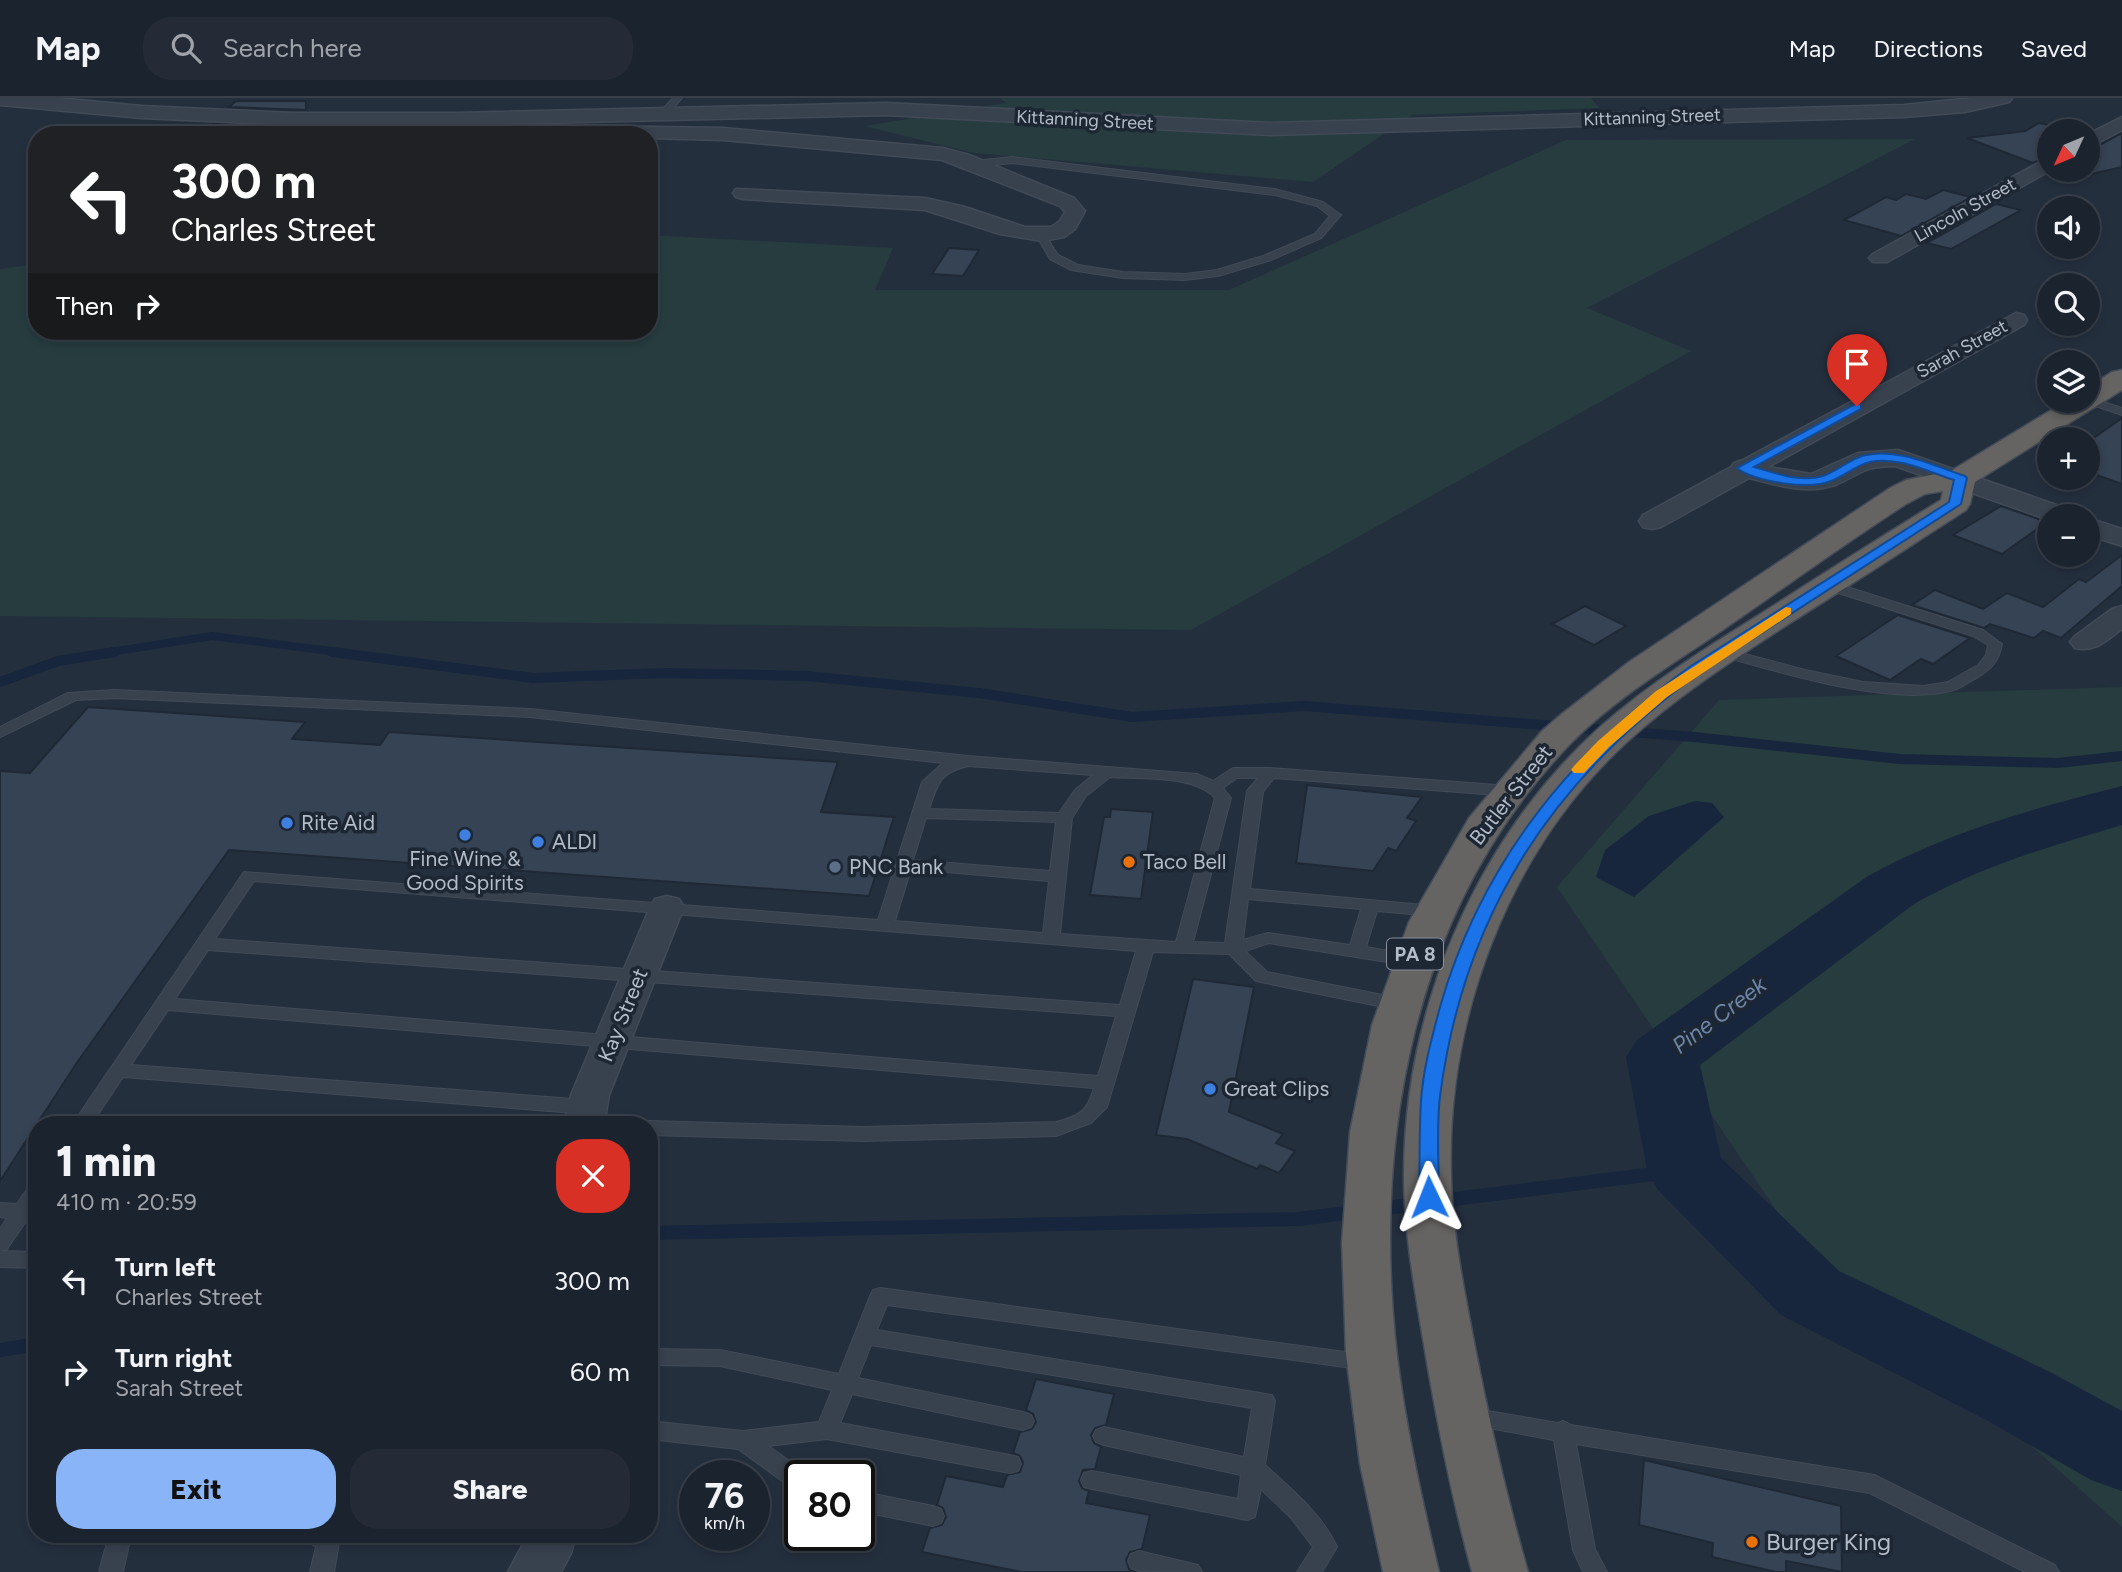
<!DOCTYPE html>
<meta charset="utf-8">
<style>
body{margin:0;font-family:Figtree,sans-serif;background:#242b36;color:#f1f3f6;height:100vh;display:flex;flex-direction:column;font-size:26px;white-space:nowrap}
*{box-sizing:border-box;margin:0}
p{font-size:23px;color:#a0a4aa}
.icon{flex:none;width:38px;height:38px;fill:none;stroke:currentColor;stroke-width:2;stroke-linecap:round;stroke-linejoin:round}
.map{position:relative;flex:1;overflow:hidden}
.drawer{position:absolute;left:28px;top:1018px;width:630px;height:427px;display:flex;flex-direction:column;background:#1b232e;border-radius:28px;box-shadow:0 4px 10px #0003,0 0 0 2px #39404a}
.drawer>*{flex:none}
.guide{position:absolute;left:28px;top:28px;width:630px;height:214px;border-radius:28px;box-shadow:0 4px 10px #0003,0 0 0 2px #39404a;background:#202124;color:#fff;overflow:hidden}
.needle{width:46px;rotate:226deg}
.buttons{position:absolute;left:2037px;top:21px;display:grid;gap:14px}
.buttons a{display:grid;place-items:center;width:63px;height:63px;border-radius:50%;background:#1b232e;box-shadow:0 4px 10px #0003,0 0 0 2px #39404a;font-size:35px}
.speed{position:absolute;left:679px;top:1362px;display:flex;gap:14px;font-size:35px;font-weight:700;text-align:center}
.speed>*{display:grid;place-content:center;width:91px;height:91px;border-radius:50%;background:#1b232e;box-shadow:0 4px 10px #0003,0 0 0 2px #39404a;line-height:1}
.speed small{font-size:18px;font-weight:400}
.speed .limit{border:4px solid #111;border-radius:10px;background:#fff;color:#111}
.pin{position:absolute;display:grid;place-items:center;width:60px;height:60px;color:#fff;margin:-72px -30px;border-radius:50% 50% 50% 0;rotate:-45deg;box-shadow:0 0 7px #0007}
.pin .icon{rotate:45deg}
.me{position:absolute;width:77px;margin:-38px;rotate:358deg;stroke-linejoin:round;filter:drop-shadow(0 0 5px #0008)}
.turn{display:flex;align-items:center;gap:24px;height:147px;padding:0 28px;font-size:32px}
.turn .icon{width:91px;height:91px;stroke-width:2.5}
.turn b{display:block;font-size:49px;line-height:60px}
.then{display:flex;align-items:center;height:66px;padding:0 28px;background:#0003;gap:14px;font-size:26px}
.round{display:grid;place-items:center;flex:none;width:74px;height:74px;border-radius:28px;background:#242b36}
.overview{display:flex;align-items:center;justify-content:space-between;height:119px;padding:0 28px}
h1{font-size:42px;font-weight:800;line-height:52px}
.button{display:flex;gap:14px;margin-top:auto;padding:14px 28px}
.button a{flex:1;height:80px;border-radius:28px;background:#8ab4f8;color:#111;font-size:28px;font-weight:800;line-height:80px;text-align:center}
.button a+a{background:#242b36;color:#f1f3f6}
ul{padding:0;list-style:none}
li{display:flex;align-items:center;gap:21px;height:91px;padding:0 28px}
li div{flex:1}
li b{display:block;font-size:26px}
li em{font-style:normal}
header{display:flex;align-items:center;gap:42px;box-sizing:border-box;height:98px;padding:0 35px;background:#1b232e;border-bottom:2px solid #39404a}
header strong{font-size:33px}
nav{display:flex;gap:38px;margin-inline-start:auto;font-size:24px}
.search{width:490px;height:63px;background:#242b36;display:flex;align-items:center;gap:18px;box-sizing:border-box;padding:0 24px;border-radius:28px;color:#a0a4aa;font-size:26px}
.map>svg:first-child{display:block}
</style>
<header>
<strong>Map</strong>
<div class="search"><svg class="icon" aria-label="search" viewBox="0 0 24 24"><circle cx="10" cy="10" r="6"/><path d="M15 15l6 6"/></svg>Search here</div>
<nav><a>Map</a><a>Directions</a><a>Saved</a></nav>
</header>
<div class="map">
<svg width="2122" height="1474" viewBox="0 0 2122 1474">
<rect width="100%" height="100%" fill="#242f3e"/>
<!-- green -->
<g fill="#263c3f">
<polygon points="1000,0 1591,0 1599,10 1412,17 1313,84 974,55 864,28 1006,5"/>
<polygon points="1915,41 1587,210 1691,253 1191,532 0,518 0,171 37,166 37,233 649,233 649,137 893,150 875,192 1229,192 1566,42"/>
<polygon points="2122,589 2122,1429 1787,1128 1557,789 1719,602"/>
</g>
<!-- water -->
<polygon fill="#17263c" points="1695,703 1712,705 1724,719 1634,799 1596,779 1605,752 1649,718"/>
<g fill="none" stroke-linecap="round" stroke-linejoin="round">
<!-- stream-far2 -->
<polyline stroke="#17263c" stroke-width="8" points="104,555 212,538 346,555"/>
<!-- stream-far1 -->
<g stroke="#17263c" stroke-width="10">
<polyline points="332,554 533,580 666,575 806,578 979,595 1132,619 1304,608 1694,639 1900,661 2058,665 2122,658"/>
<polyline points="0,584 58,563 115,554"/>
</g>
<!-- stream -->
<g stroke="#17263c" stroke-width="14">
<polyline points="1438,1103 1685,1072"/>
<polyline points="1379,1111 1418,1106"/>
<polyline points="649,1135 1298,1121 1356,1114"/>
<polyline points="0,1252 37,1246"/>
</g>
<!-- river -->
<path fill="#17263c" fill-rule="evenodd" d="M2122,688V727C2050,748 1979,769 1914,806L1700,967L1721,1060L1839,1173L2050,1274L2122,1313V1393L2091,1382L1990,1324L1781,1217L1658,1092L1647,1072L1626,959L1637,942L1868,778C1947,734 2035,710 2122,688Z"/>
</g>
<!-- building -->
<g fill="#364354" stroke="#1f2835" stroke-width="2">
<polygon points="236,3 306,3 306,12 229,9"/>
<polygon points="2039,25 2077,33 2049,33 2049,57 2033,65 1967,40 2025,33"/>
<polygon points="213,26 283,29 269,37 202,37"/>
<polygon points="2122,35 2122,69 2074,80 2053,72 2088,72 2088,53"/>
<polygon points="1943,92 1971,99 1901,138 1844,122 1886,99 1896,102 1906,96 1926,101"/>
<polygon points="1996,106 2021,112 1951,151 1927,145"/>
<polygon points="949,150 979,152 963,178 932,176"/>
<polygon points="2122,320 2122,386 2088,374 2088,344"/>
<polygon points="2001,408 2047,424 2002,456 1953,437"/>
<polygon points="2122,457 2122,488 2061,540 2043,533 2034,540 1990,526 1984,530 1912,507 1935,492 1983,511 2007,495 2043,509 2079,481 2086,484"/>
<polygon points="1585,508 1626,528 1594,547 1552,526"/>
<polygon points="1898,517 1970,540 1933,566 1921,561 1890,582 1836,558"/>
<polygon points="88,609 305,624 292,641 380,647 389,634 838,664 821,714 894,719 869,798 229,752 76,966 0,1083 0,673 30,675"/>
<polygon points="1307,687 1422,699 1407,720 1416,723 1396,753 1388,750 1373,773 1296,765"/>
<polygon points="1111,711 1153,714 1141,801 1090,797 1104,719 1110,719"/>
<polygon points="1193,881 1254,889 1229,1014 1283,1036 1276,1045 1295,1053 1279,1075 1260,1067 1257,1071 1187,1041 1156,1037"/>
<polygon points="1036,1281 1114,1296 1106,1327 1095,1330 1091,1337 1094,1345 1101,1349 1095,1371 1083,1372 1079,1383 1082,1390 1089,1393 1086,1405 1150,1417 1142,1451 1130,1454 1126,1462 1129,1471 1134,1474 1021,1474 922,1454 930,1430 942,1427 946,1419 943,1410 937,1407 946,1378 1003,1389 1007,1377 1020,1374 1023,1365 1020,1358 1013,1355 1020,1334 1032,1331 1036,1324 1033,1316 1026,1312"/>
<polygon points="1644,1362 1841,1408 1842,1474 1786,1463 1786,1474 1776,1474 1712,1459 1713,1445 1639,1427"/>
</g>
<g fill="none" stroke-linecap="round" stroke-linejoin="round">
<!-- service casing -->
<g stroke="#414a57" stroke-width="2">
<g id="service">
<polygon points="673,0 682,0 666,18 660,18 660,14"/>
<path d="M317,18L321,21L320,23C304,32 289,37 271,37Z"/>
<polygon points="1012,59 1275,91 1323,104 1341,117 1321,140 1271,162 1218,178 1185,182 1123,180 1071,172 1050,161 1036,137 1038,135 1044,135 1058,157 1078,167 1123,174 1185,176 1217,172 1263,158 1315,136 1330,118 1317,108 1275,97 1012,65 974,69 969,66 974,63"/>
<polygon points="2088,299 2122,310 2122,317 2084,304 2083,303 2088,303"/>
<path d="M1828,483L1983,532L2002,546C1999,562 1992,571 1978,579C1970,583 1963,589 1954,592C1892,610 1780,574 1717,557L1715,554L1722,550L1805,572L1863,584L1924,588L1948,584L1978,567L1986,557L1988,547L1973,538L1823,490V484Z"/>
<path d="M114,592L530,611L968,658L1197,676L1213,683L1233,670H1270L1510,688L1518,693L1510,698L1274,680L1263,694L1250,791L1434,808L1442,813L1434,818L1377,813L1366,849L1418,858L1420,862L1412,868L1269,845L1245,853L1267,874L1398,900L1404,902L1407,906L1404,910L1398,912L1256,883L1229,856L1153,854L1107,1009L1091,1025L1056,1038L864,1043L649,1037V1027H641L649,1023L864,1029L1056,1024C1079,1018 1087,1014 1094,990L168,912L131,967L587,1002L594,1004L596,1009L594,1014L587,1016L123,979L91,1027H72L244,774L878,822L922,684L943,665L530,619L114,600L76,602L0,639V629L68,595ZM968,668L1093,677L1075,692L1059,715L929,711C938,684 940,675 968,668ZM1110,679C1139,681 1196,677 1215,700L1176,844L1060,836L1072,720L1086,698ZM1237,680H1258L1247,693L1225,845L1193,844L1231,700L1223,690ZM926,720L1056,724L1050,773L913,762ZM911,771L1049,783L1043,835L895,823ZM254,783L1051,846L1136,853L1120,907L215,841ZM1248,801L1361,811L1350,847L1268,835L1243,842ZM208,852L1116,918L1098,978L175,901Z"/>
<polygon points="37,1085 37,1107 7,1151 0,1153 37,1154 37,1170 0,1169 0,1131 7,1120 0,1119 0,1105 17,1106 30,1087"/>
<path d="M880,1190L1374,1258L1378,1264L1374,1270L1367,1272L887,1207L877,1232L1272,1297L1275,1303L1265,1367C1291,1391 1322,1416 1337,1449L1322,1474H1297L1313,1449L1291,1420L1261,1391L1255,1419L1247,1422L1092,1391L1084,1389L1081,1382L1084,1375L1092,1373L1238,1401L1241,1377L1104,1347L1096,1344L1093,1338L1096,1332L1104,1329L1244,1359L1252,1310L871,1247L858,1280L1023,1314L1031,1317L1034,1323L1031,1329L1023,1332L852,1296L840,1325L1010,1357L1018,1359L1021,1366L1018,1373L1010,1375L827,1341L768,1348L808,1376L800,1377V1392L792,1390L738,1351L649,1341V1323L743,1333L819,1324L832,1292L720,1268L649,1267V1251L720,1252L839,1276L870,1198L873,1192Z"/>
<polygon points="1470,1310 1558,1325 1563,1323 1571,1327 1874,1377 2055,1467 2059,1474 2025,1474 1870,1395 1576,1346 1595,1451 1607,1474 1583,1474 1573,1452 1554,1342 1462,1325 1459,1319 1462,1313"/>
<polygon points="859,1393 933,1408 941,1411 944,1418 941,1425 933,1428 859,1413"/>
<polygon points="109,1437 131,1437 123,1474 99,1474"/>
<polygon points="306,1437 336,1438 339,1445 334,1474 310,1474 316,1449 309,1444"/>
<polygon points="1139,1453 1198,1467 1202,1474 1139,1473 1131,1470 1128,1463 1131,1456"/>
</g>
</g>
<!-- minor casing -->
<g stroke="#414a57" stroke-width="3">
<g id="minor">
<polygon points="470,15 502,27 723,30 943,50 969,57 1074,100 1085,113 1075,131 1064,139 1042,143 1000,136 925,112 743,101 736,99 733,95 736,91 925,100 965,109 1025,129 1051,129 1060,123 1065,114 1060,108 942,62 723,42 649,40 649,37 496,37 464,24 461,20"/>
<polygon points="2122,19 2122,32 2088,50 2088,36"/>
<polygon points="2049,59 2051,72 1887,164 1873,164 1869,160 1873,156"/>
<path d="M2016,215L2024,217L2027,222L2024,227L1768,369L1811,376L1858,355L1898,352L2071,412L2075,418H2049V422L1895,368C1862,368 1862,376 1835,387C1806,397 1777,387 1749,380L1661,429L1652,431L1643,429L1639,423L1643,417L1731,369L1734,365L1743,362Z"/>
<polygon points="2088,420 2122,431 2122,448 2088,437"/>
<path d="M2122,508V531C2107,542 2095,555 2075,550L2070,544L2075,538L2112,511Z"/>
<polygon points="667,798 679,801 684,809 609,997 604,1027 564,1027 571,997 650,809 655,801"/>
<polygon points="528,1437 576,1437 571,1455 561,1474 508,1474"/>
</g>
</g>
<!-- tertiary casing -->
<g stroke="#414a57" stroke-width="3">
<polygon id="tertiary" points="0,0 57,0 142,8 292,15 457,15 886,5 1270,25 1904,7 1973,0 2012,0 2009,4 1965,14 1904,19 1270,37 886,17 457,27 292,27 142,20 0,7"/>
</g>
<!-- trunk casing -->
<g stroke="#434c59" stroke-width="3">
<path id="trunk" d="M2122,272V292L1975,384L1970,406L1966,412C1907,450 1849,488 1790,525C1733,562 1677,598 1627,644C1509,752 1446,919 1451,1078C1452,1132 1463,1186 1473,1239C1488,1318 1506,1397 1528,1474H1472C1451,1397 1436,1319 1423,1241C1414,1187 1404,1132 1404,1077C1404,911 1476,741 1600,629C1650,585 1706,550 1762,515C1821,477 1881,439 1941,402L1943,393L1925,396L1906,406C1844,446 1785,489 1724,531C1671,567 1614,601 1569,647C1413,809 1372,1041 1397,1258C1406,1331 1422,1402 1439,1474H1383L1360,1366L1346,1256L1342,1145L1350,1034L1372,927L1409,824L1469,720L1542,633L1563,615L1629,564L1890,390L1906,382L1951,373L2066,303H2088V289L2112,274Z"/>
</g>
<!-- service -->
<use href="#service" fill="#38414e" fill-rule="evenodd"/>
<!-- minor -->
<use href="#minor" fill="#38414e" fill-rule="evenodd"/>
<!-- tertiary -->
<use href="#tertiary" fill="#38414e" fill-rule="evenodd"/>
<!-- trunk -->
<use href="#trunk" fill="#656462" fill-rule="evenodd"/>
</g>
<!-- route -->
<path fill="#1a73e8" stroke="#114b97" stroke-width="2" d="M1857,305L1861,306V311L1754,369C1775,375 1801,385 1823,378C1838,373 1851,360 1866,357C1899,350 1934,368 1965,378L1967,380L1961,406L1701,574C1553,681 1464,814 1440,998C1436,1031 1439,1066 1439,1099L1436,1104L1429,1106L1422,1104L1419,1099C1420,1067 1419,1034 1421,1003C1423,971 1432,939 1440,909C1481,765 1571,654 1691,568L1949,404L1954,382C1929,374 1898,358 1870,364C1857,367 1844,378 1831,383C1810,392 1755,384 1737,370Z"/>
<!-- slow -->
<polygon fill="#f59e0b" points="1786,509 1791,510 1791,516 1667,599 1609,649 1584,675 1574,675 1571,672 1574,668 1598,643 1656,593"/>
<!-- markers -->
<g fill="#3f7fe0" stroke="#1d2633" stroke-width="2.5">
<circle cx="287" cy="725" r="7"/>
<circle cx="465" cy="737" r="7"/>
<circle cx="538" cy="744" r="7"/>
<circle cx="1210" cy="991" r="7"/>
</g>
<g fill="#e8710a" stroke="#1d2633" stroke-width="2.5">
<circle cx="1129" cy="764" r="7"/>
<circle cx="1752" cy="1444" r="7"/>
</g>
<circle fill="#5c6f8a" stroke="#1d2633" stroke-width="2.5" cx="835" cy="769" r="7"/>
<g text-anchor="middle" stroke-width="7" stroke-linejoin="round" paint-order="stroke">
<!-- far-street labels -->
<g font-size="18" fill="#b4bcc9" stroke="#1d2633">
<text transform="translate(1652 19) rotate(-2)" y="6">Kittanning Street</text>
<text transform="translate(1085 22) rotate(3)" y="6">Kittanning Street</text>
<text transform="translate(1965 112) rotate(-29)" y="6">Lincoln Street</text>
<text transform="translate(1962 251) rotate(-29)" y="6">Sarah Street</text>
</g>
<!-- shield labels -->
<rect fill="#1d2633" stroke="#878f9c" stroke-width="2" x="1387" y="840.5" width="56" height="31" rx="5"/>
<g font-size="19" font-weight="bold" fill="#b4bcc9">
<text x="1415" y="863">PA 8</text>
</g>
<!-- street labels -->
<g font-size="21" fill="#b4bcc9" stroke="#1d2633">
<text transform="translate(1511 697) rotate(-52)" y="7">Butler Street</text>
<text transform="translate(623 917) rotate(-68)" y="7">Kay Street</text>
</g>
<!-- poi labels -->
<g font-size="21" fill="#b4bcc9" stroke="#1d2633" text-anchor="start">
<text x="301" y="732">Rite Aid</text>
<text x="552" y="751">ALDI</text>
<text x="465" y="768" text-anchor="middle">Fine Wine &amp;<tspan x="465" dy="24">Good Spirits</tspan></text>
<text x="1143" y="771">Taco Bell</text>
<text x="849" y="776">PNC Bank</text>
<text x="1224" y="998">Great Clips</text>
</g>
<!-- water labels -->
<g font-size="23" font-style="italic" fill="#6d86a8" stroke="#1d2633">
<text transform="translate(1719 917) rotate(-37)" y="8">Pine Creek</text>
</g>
<!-- near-poi labels -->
<g font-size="24" fill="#b4bcc9" stroke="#1d2633" text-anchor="start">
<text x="1766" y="1452">Burger King</text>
</g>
</g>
</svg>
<div class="buttons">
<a><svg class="needle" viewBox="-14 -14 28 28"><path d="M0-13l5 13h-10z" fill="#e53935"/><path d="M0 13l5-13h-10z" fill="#a0a4aa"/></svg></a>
<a><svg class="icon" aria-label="sound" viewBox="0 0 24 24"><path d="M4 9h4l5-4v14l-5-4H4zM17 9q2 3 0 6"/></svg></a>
<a><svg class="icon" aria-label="search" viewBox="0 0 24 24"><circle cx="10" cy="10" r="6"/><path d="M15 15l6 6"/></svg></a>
<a><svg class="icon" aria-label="layers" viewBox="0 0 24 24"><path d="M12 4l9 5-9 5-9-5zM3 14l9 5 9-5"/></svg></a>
<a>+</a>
<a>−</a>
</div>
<div class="speed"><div>76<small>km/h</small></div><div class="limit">80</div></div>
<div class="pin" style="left:1857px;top:308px;background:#d93025"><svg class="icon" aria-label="arrive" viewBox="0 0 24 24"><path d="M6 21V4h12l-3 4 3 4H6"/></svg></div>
<svg class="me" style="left:1429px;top:1099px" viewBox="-20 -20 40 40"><path d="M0-17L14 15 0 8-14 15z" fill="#1a73e8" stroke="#fff" stroke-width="4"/></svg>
<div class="guide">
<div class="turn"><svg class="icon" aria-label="left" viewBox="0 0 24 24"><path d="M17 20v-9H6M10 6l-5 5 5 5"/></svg><div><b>300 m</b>Charles Street</div></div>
<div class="then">Then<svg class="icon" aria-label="right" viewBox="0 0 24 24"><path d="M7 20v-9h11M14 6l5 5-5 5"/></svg></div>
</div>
<section class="drawer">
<div class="overview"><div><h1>1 min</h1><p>410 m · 20:59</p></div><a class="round" style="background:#d93025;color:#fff"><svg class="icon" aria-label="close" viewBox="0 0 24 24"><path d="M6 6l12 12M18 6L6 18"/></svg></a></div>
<ul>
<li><svg class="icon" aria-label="left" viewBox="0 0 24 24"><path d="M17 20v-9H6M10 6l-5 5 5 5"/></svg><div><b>Turn left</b><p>Charles Street</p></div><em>300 m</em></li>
<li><svg class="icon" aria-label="right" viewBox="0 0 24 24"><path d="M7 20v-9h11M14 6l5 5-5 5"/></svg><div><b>Turn right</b><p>Sarah Street</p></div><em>60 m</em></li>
</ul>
<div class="button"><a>Exit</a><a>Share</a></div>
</section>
</div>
